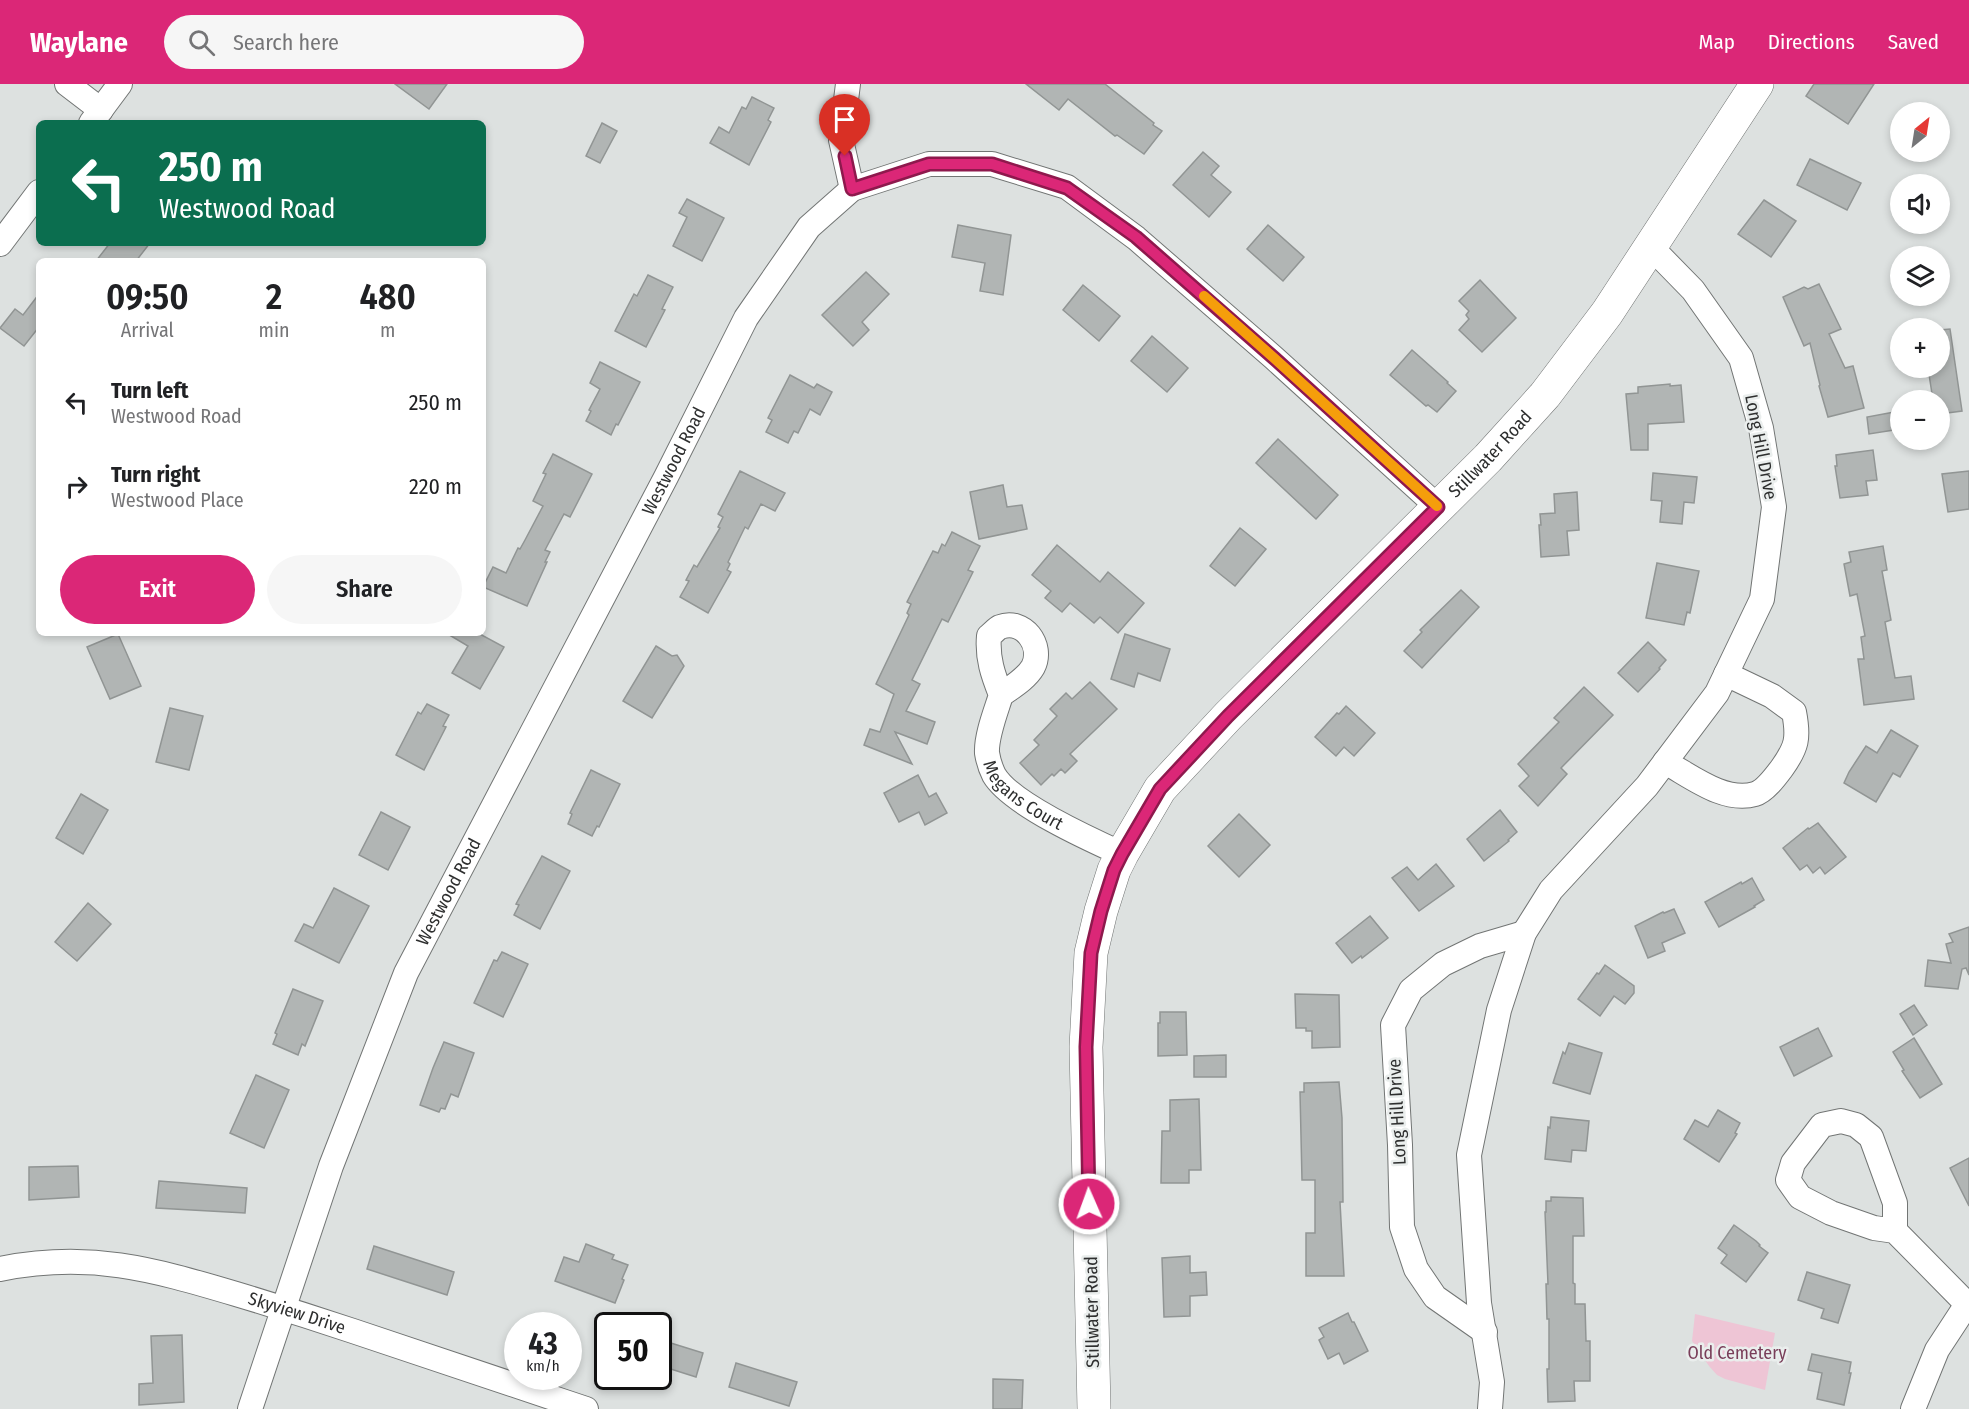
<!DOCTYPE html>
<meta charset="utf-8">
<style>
body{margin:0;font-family:"Fira Sans Condensed",sans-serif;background:#f6f6f6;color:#202124;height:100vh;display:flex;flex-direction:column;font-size:22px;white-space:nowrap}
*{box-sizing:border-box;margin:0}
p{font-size:20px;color:#757577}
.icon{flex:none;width:33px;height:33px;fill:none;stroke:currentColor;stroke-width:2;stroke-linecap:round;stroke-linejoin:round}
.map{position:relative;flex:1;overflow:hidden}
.drawer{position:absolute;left:36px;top:174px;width:450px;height:378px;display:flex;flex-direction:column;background:#fff;border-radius:9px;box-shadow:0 3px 9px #0003}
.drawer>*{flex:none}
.guide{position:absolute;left:36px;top:36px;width:450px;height:126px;border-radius:9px;box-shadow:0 3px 9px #0003;background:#0b6e4f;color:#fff;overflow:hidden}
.needle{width:39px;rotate:30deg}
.buttons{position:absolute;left:1890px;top:18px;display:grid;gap:12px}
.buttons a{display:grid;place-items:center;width:60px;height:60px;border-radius:50%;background:#fff;box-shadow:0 3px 9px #0003;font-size:30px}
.speed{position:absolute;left:504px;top:1228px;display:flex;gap:12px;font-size:30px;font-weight:700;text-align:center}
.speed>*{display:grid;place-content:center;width:78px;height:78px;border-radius:50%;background:#fff;box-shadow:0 3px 9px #0003;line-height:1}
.speed small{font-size:15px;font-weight:400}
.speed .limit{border:3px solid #111;border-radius:9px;background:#fff;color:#111}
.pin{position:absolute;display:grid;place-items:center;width:51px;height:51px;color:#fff;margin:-62px -26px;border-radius:50% 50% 50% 0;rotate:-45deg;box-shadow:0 0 6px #0007}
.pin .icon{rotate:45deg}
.me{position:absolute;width:66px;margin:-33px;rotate:358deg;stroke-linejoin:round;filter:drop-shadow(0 0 4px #0008)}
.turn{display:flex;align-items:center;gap:21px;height:126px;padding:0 24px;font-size:27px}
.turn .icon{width:78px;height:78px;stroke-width:2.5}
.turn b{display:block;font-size:42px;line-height:51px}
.eta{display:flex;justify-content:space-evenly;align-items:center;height:102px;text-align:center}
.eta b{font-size:36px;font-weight:600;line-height:42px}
.cta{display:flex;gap:12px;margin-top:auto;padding:12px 24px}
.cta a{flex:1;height:69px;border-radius:36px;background:#db2777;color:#fff;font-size:24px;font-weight:600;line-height:69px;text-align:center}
.cta a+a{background:#f6f6f6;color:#202124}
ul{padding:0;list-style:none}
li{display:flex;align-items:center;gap:18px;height:84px;padding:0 24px}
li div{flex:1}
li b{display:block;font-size:22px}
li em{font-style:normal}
header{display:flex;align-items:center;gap:36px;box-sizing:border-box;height:84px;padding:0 30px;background:#db2777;color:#fff}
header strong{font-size:28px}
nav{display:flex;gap:33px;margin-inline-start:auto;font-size:21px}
.search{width:420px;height:54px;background:#f6f6f6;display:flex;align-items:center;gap:15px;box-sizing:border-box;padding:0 21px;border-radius:33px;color:#757577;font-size:22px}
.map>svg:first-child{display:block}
</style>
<header>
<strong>Waylane</strong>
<div class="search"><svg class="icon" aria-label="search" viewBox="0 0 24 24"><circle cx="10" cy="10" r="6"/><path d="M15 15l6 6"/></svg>Search here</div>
<nav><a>Map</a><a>Directions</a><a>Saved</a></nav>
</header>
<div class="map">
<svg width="1969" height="1325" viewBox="0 0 1969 1325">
<rect width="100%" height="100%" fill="#dde1e0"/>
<!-- green -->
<polygon fill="#eec5d5" points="1695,1230 1775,1249 1765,1306 1725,1295 1717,1291 1709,1282 1692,1257"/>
<!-- building -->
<g fill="#b1b5b4" stroke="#919594" stroke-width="1.5">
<polygon points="395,0 447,0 429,25"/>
<polygon points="1026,0 1105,0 1154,39 1153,41 1162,47 1144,70 1117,51 1115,52 1068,15 1059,26"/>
<polygon points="1814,0 1874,0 1848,40 1806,12"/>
<polygon points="752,13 774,24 768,36 771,38 749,81 710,59 719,43 729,49 742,23 746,25"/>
<polygon points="602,39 617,47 600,79 586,72"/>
<polygon points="1203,68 1219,82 1211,91 1231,108 1209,133 1173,101"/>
<polygon points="1810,75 1861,99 1847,126 1797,101"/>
<polygon points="687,115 724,134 702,177 673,162 687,133 679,129"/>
<polygon points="1764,116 1796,137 1771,173 1738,150"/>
<polygon points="958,141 1011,151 1003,211 980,207 985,179 952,173"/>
<polygon points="1268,141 1304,173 1283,197 1247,165"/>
<polygon points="110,159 150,159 136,177 96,177"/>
<polygon points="866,188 889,210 862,238 869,246 853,262 822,231"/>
<polygon points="648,191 673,203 662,225 665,226 646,263 615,247 634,210 637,212"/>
<polygon points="1480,196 1516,234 1482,268 1459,246 1469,235 1466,231 1469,227 1459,217"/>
<polygon points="1819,200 1841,245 1829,250 1845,284 1853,282 1864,324 1828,333 1819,302 1820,301 1810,259 1804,262 1783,213 1804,203 1808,205"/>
<polygon points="1083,201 1120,232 1099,257 1063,226"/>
<polygon points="39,210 39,243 24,262 0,244 15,225 23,231"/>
<polygon points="1950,245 1962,327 1940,330 1940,316 1933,316 1928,284 1940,284 1940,246"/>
<polygon points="1152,252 1188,284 1167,308 1131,277"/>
<polygon points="1412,266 1448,298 1447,299 1456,307 1437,328 1428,321 1426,322 1390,291"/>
<polygon points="600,278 640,298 618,341 616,340 611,351 586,337 591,327 589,326 600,305 590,299"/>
<polygon points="790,291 814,304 817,300 832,308 820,331 810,325 798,349 794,347 788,359 766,348 772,336 768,334"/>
<polygon points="1670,300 1670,302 1681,301 1684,338 1648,340 1648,366 1631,366 1626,310 1638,309 1638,303"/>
<polygon points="1900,327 1900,345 1869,350 1867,333"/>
<polygon points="1278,355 1338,411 1316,435 1256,379"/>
<polygon points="1873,366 1877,396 1866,397 1868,411 1840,414 1835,382 1837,382 1836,371"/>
<polygon points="553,370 592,390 570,433 564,430 545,466 550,468 545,478 547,478 527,522 483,503 493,483 506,489 518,464 520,465 525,456 543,422 533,417 546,390 543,389"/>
<polygon points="740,387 785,409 775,427 761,420 748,445 745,443 728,478 730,480 727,486 731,488 708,529 680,513 689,497 686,496 694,481 697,483 720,444 718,443 723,433 718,430"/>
<polygon points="1969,387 1969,425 1948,428 1942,390"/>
<polygon points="1653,389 1697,393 1694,419 1684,418 1682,440 1660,438 1662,417 1651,416"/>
<polygon points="1003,401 1007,423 1022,421 1027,445 979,455 970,408"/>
<polygon points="1577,408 1579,446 1567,447 1569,471 1541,473 1539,441 1541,441 1540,430 1555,429 1554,410"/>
<polygon points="1240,444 1266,465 1235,502 1210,482"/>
<polygon points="952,448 980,462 968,486 973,488 948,538 942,535 912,596 920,600 906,627 935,638 927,660 895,648 912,680 864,661 870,645 880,648 894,610 876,600 909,531 907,529 911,520 907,518 933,467 938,469 942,460 945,462"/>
<polygon points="1057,461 1100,498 1108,488 1144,519 1118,549 1100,533 1094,539 1070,519 1062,528 1045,514 1051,507 1032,491"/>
<polygon points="1883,462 1887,486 1882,487 1891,536 1885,538 1895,594 1911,592 1914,615 1864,621 1858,575 1864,575 1861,553 1865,552 1857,510 1850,512 1844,480 1851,478 1849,468"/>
<polygon points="1657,479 1699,487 1690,529 1687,528 1684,541 1646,534"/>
<polygon points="1461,506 1479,523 1422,584 1404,567 1422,548 1420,546"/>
<polygon points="446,549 478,549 504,563 480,605 452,589 468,562"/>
<polygon points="118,550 141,602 110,615 87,563"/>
<polygon points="1125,550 1170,565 1160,597 1138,589 1134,603 1111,595"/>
<polygon points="1648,558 1666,576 1659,584 1660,585 1638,608 1618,589"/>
<polygon points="656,562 672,572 677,571 684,582 652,634 623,617"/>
<polygon points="1090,598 1117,625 1070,670 1077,677 1065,689 1061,685 1054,692 1052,690 1041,701 1020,679 1039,661 1034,656 1057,632 1050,625 1066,609 1072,615"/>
<polygon points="1584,603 1613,631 1561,684 1567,690 1538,722 1519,702 1529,692 1518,680 1559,638 1554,634"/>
<polygon points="427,620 449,631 443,642 446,643 424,686 396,671 418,628 421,630"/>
<polygon points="1346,622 1375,649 1354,672 1344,663 1336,672 1315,653 1337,629 1339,630"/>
<polygon points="170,624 203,632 189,686 156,678"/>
<polygon points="1891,646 1918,662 1900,693 1893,689 1876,718 1844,699 1849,688 1866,662 1877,669"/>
<polygon points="591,686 620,700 599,743 597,742 592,752 568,740 572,730 570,729"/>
<polygon points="918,691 929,713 936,709 947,729 925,741 919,728 899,738 884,709"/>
<polygon points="81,710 108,726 83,770 56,754"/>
<polygon points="1500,726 1517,748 1508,756 1509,757 1484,777 1467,755"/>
<polygon points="381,728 410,743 388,786 359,771"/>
<polygon points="1239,730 1270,761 1239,793 1208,762"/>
<polygon points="1818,739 1846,773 1825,790 1820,783 1813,789 1807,781 1800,786 1783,764 1808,744 1809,745"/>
<polygon points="542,772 570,787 540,845 514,831 519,821 516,820"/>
<polygon points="1436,780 1454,802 1419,827 1392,794 1407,783 1418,796"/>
<polygon points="1752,794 1764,816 1754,822 1755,823 1719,843 1705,818 1741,798 1742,800"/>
<polygon points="334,804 369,822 339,879 295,857 304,840 313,844"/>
<polygon points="88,819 111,840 77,877 55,858"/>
<polygon points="1674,825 1685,849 1662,859 1665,867 1648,874 1635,842 1663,828 1664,829"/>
<polygon points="1370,832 1388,854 1362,874 1361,872 1352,879 1336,859"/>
<polygon points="1969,843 1969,891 1966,884 1962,885 1958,905 1925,902 1928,876 1951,879 1946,860 1953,858 1949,850"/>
<polygon points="502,868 528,880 503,933 474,919 494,876 497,877"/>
<polygon points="1605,881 1634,902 1634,909 1625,920 1614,912 1600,932 1578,915 1597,889 1599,890"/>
<polygon points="293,905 323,917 305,962 302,960 298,971 273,960 277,950 275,949"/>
<polygon points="1295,910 1339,911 1340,963 1312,964 1312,947 1306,947 1306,944 1296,944"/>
<polygon points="1914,921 1927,941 1913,951 1900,930"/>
<polygon points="1160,928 1186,928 1187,971 1158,972 1158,939 1160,939"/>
<polygon points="1818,944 1832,972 1794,992 1780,963"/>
<polygon points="1914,954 1942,1000 1920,1014 1902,987 1904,986 1893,968"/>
<polygon points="444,958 474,969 458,1013 451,1010 445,1025 441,1024 439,1028 420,1021 433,984"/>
<polygon points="1569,959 1602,969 1590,1010 1553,999 1563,968 1565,970"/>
<polygon points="1226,971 1226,993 1194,993 1194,972"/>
<polygon points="256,991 289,1006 264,1064 230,1049"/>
<polygon points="1339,998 1342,1034 1343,1118 1340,1118 1344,1192 1306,1192 1306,1149 1315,1149 1315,1096 1302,1096 1300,1008 1304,1008 1304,999"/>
<polygon points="1199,1015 1201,1086 1189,1086 1189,1099 1161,1099 1162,1047 1170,1047 1170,1016"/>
<polygon points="1718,1026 1740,1039 1735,1049 1737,1050 1719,1078 1684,1055 1695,1036 1708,1043"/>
<polygon points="1551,1033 1589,1037 1586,1067 1572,1066 1571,1078 1545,1075 1548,1043 1550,1044"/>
<polygon points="1969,1074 1969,1122 1950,1084"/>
<polygon points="78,1082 79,1113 29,1116 29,1083"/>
<polygon points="159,1097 247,1104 245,1129 156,1124"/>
<polygon points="1551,1113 1583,1114 1584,1152 1573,1152 1573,1199 1575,1200 1575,1220 1585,1220 1586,1257 1590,1257 1590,1297 1574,1297 1575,1317 1548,1318 1547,1285 1549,1285 1549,1235 1547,1235 1546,1200 1548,1200 1545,1128 1546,1128 1546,1117 1551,1117"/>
<polygon points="1734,1141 1756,1157 1760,1161 1759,1162 1768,1169 1746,1198 1721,1179 1727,1171 1718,1164"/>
<polygon points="586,1160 614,1171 612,1175 628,1181 622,1195 624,1196 615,1219 555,1197 564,1173 579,1178"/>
<polygon points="374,1162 454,1188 447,1211 367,1185"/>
<polygon points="1190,1172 1190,1189 1206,1188 1207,1211 1190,1212 1190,1232 1164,1233 1162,1174"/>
<polygon points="1807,1188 1850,1201 1838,1239 1821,1234 1824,1225 1798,1216"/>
<polygon points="1348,1229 1352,1238 1354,1238 1368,1267 1344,1280 1339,1269 1328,1275 1319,1256 1324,1253 1319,1244"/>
<polygon points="182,1251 184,1318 139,1321 139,1300 153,1299 151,1252"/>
<polygon points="658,1255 703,1269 696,1293 658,1281"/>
<polygon points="1812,1270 1851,1278 1849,1289 1851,1289 1844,1321 1817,1315 1822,1289 1808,1286"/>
<polygon points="736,1279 797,1298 789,1322 729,1303"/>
<polygon points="993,1295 1023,1296 1022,1325 993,1325"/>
</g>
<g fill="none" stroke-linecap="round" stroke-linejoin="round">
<!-- street casing -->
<g stroke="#727574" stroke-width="26">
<g id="street">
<polyline points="67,0 101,26"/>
<polyline points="848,0 841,56 852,105"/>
<polyline points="91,39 120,0"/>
<polyline points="0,160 39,108"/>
<path id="s1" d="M1001,611C1012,603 1026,595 1033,583C1044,561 1023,534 1000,543C996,545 992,550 989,552C987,574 993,591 1001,611C996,627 986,652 987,669C988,675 991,685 994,691C1011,720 1091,756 1122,770"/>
<path d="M1665,678C1691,692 1724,719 1755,710C1765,707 1776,692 1782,684C1797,663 1799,654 1794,628L1772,612L1726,590"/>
<polyline points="1895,1147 1874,1144 1831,1129 1800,1113 1788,1096 1793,1079 1822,1041 1841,1037 1856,1041 1871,1053 1895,1119 1895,1147 1966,1219"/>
<path id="s2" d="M0,1185C89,1167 152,1185 236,1210C276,1222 314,1234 353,1247C431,1273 509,1299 586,1325"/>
<polyline points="1485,1248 1435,1213 1416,1185 1402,1143 1400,1061 1393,941 1411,906 1443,880 1480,862 1524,849"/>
<path id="s3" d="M250,1325L331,1082L406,889L666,393L746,234L809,143L852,105L929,80H992L1067,103L1136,154L1274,274L1438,423"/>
<polyline points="1490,1325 1492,1298 1479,1219 1469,1071 1499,926 1524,849 1551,806 1647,702 1717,609 1762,515 1774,423 1761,344 1741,274 1693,206 1650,162"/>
<polyline points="1913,1325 1937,1266 1969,1217"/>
</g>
</g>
<!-- secondary casing -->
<g stroke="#727574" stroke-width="34">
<g id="secondary">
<path id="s4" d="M1094,1325L1086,963L1091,869L1101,827L1114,786L1122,770L1160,705L1228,632L1488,374L1545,311L1607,229L1757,0"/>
</g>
</g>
<!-- street -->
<use href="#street" stroke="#fff" stroke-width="24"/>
<!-- secondary -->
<use href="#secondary" stroke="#fff" stroke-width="33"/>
</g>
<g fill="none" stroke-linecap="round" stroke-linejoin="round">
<!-- route casing -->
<g stroke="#8e194d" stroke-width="15">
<polyline id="route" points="845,72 852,105 929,80 992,80 1067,104 1136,153 1274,274 1438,423 1228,632 1160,705 1122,770 1114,786 1101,827 1091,869 1086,963 1089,1120"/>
</g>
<!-- route -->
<use href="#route" stroke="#db2777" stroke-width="10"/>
<!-- slow -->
<polyline stroke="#f59e0b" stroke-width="10" points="1204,212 1274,274 1437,422"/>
</g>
<g text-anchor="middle" stroke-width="5" stroke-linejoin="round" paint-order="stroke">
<!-- street labels -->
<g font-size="18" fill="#2e2f2f" stroke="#eaeeed">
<text transform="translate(1761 363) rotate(79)" y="6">Long Hill Drive</text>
<text dy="6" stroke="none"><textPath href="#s4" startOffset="1106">Stillwater Road</textPath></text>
<text dy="6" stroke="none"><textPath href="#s3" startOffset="1041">Westwood Road</textPath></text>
<text dy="6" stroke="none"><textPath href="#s1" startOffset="302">Megans Court</textPath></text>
<text dy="6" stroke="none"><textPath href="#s3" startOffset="555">Westwood Road</textPath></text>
<text transform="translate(1397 1028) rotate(-93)" y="6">Long Hill Drive</text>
<text transform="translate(1092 1228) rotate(-91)" y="6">Stillwater Road</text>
<text dy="6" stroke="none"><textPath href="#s2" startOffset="304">Skyview Drive</textPath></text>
</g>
<!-- park labels -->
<g font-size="18" fill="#793e59" stroke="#eaeeed">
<text x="1737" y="1275">Old Cemetery</text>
</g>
</g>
</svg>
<div class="buttons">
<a><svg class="needle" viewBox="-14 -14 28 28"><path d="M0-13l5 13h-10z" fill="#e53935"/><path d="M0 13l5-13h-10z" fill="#757577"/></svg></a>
<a><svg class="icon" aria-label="sound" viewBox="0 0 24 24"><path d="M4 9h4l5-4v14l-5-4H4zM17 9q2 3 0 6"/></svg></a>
<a><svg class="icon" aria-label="layers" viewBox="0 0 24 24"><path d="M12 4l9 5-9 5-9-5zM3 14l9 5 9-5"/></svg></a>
<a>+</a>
<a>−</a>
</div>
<div class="speed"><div>43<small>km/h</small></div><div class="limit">50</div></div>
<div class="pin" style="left:845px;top:72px;background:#d93025"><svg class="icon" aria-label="arrive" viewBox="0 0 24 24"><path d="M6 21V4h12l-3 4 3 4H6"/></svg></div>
<svg class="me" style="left:1089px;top:1120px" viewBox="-20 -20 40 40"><circle r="17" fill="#db2777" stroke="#fff" stroke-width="3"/><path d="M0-11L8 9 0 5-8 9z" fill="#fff"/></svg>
<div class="guide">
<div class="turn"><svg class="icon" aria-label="left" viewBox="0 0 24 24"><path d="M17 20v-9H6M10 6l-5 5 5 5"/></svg><div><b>250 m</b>Westwood Road</div></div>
</div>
<section class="drawer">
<div class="eta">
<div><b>09:50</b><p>Arrival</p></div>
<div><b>2</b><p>min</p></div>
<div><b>480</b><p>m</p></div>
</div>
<ul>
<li><svg class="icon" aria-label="left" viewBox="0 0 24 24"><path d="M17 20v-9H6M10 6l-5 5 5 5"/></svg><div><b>Turn left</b><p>Westwood Road</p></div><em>250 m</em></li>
<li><svg class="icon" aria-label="right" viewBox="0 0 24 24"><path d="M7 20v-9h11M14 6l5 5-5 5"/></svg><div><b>Turn right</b><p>Westwood Place</p></div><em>220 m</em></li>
</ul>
<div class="cta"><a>Exit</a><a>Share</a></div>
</section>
</div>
